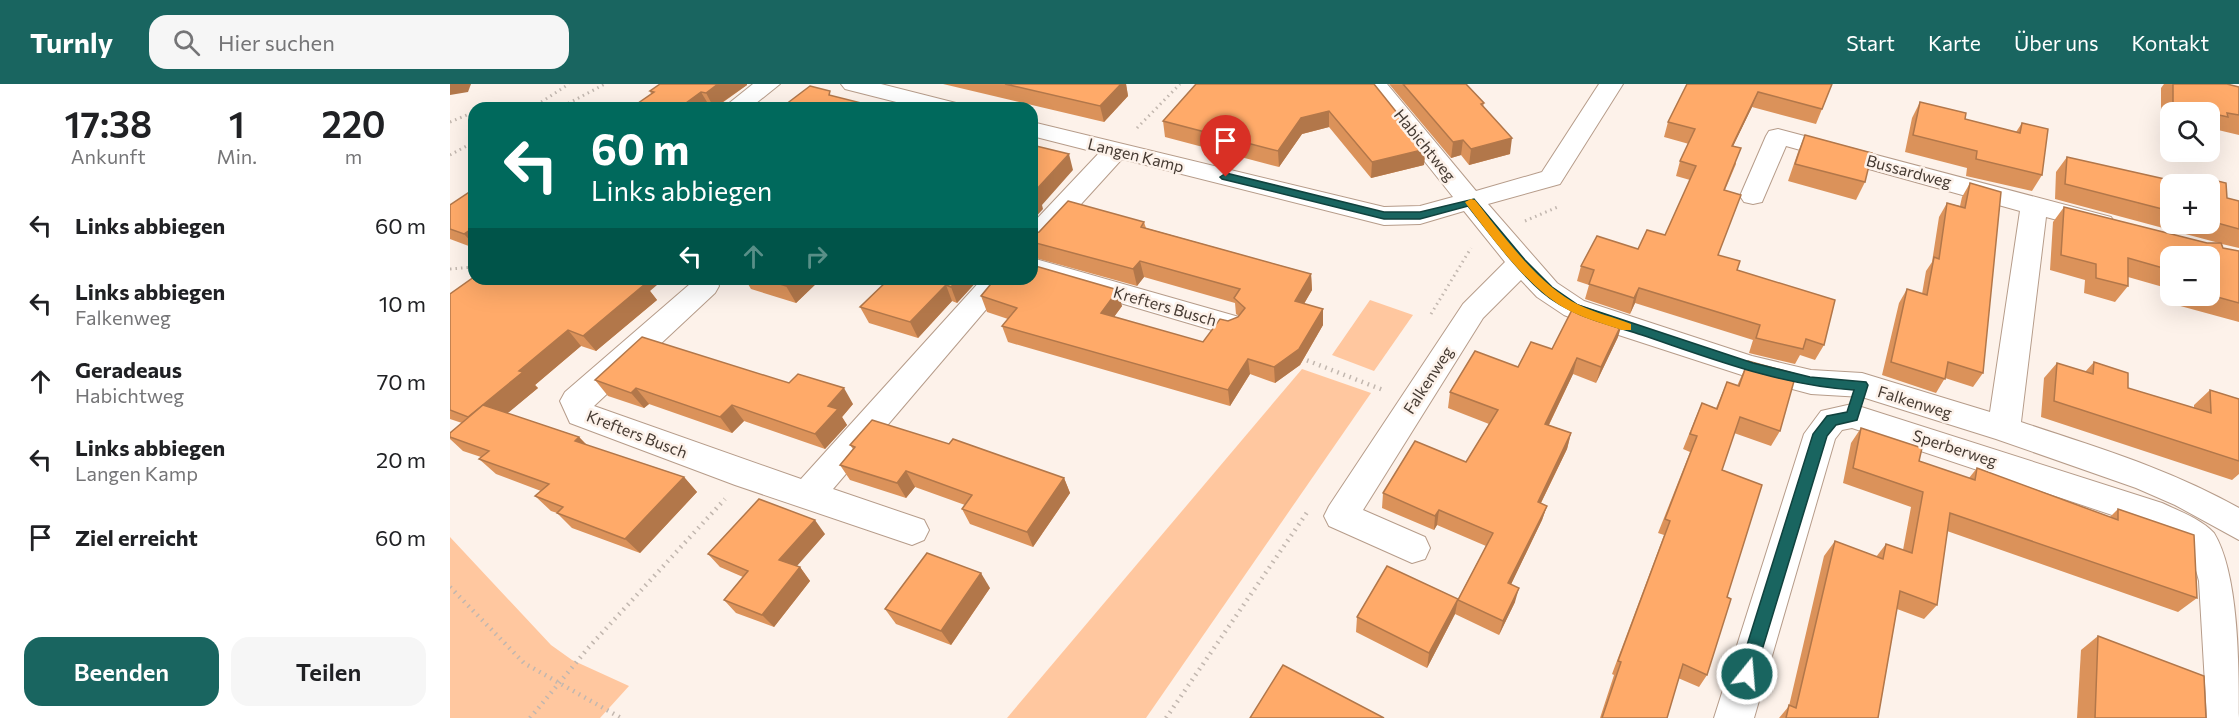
<!DOCTYPE html>
<html lang="de">
<meta charset="utf-8">
<style>
body{margin:0;font-family:Commissioner,sans-serif;background:#f6f6f6;color:#202124;height:100vh;display:flex;flex-direction:column;font-size:22px;white-space:nowrap}
*{box-sizing:border-box;margin:0}
p{font-size:20px;color:#757577}
.icon{flex:none;width:33px;height:33px;fill:none;stroke:currentColor;stroke-width:2;stroke-linecap:round;stroke-linejoin:round}
.map{position:relative;flex:1;overflow:hidden}
.side{display:flex;flex-direction:column;background:#fff;width:450px}
.side>*{flex:none}
.top-card{position:absolute;left:18px;top:18px;width:570px;height:183px;border-radius:18px;box-shadow:0 6px 24px #0002;background:#00695c;color:#fff;overflow:hidden}
.buttons{position:absolute;left:1710px;top:18px;display:grid;gap:12px}
.buttons a{display:grid;place-items:center;width:60px;height:60px;border-radius:12px;background:#fff;box-shadow:0 6px 24px #0002;font-size:30px}
.pin{position:absolute;display:grid;place-items:center;width:51px;height:51px;color:#fff;margin:-62px -26px;border-radius:50% 50% 50% 0;rotate:-45deg;box-shadow:0 0 6px #0007}
.pin .icon{rotate:45deg}
.me{position:absolute;width:66px;margin:-33px;rotate:17deg;stroke-linejoin:round;filter:drop-shadow(0 0 4px #0008)}
.turn{display:flex;align-items:center;gap:21px;height:126px;padding:0 24px;font-size:27px}
.turn .icon{width:78px;height:78px;stroke-width:2.5}
.turn b{display:block;font-size:42px;line-height:51px}
.lanes{display:flex;align-items:center;height:57px;padding:0 24px;background:#0003;justify-content:center;gap:30px;direction:ltr}
.lanes .off{opacity:.35}
.eta{display:flex;justify-content:space-evenly;align-items:center;height:102px;text-align:center}
.eta b{font-size:36px;font-weight:600;line-height:42px}
.cta{display:flex;gap:12px;margin-top:auto;padding:12px 24px}
.cta a{flex:1;height:69px;border-radius:18px;background:#196560;color:#fff;font-size:24px;font-weight:600;line-height:69px;text-align:center}
.cta a+a{background:#f6f6f6;color:#202124}
ul{padding:0;list-style:none}
li{display:flex;align-items:center;gap:18px;height:78px;padding:0 24px}
li div{flex:1}
li b{display:block;font-size:22px}
li em{font-style:normal}
header{display:flex;align-items:center;gap:36px;box-sizing:border-box;height:84px;padding:0 30px;background:#196560;color:#fff}
header strong{font-size:28px}
nav{display:flex;gap:33px;margin-inline-start:auto;font-size:21px}
.search{width:420px;height:54px;background:#f6f6f6;display:flex;align-items:center;gap:15px;box-sizing:border-box;padding:0 21px;border-radius:18px;color:#757577;font-size:22px}
main{display:flex;flex:1;min-height:0}
.map>svg:first-child{display:block}
</style>
<header>
<strong>Turnly</strong>
<div class="search"><svg class="icon" aria-label="search" viewBox="0 0 24 24"><circle cx="10" cy="10" r="6"/><path d="M15 15l6 6"/></svg>Hier suchen</div>
<nav><a>Start</a><a>Karte</a><a>Über uns</a><a>Kontakt</a></nav>
</header>
<main>
<section class="side">
<div class="eta">
<div><b>17:38</b><p>Ankunft</p></div>
<div><b>1</b><p>Min.</p></div>
<div><b>220</b><p>m</p></div>
</div>
<ul>
<li><svg class="icon" aria-label="left" viewBox="0 0 24 24"><path d="M17 20v-9H6M10 6l-5 5 5 5"/></svg><div><b>Links abbiegen</b></div><em>60 m</em></li>
<li><svg class="icon" aria-label="left" viewBox="0 0 24 24"><path d="M17 20v-9H6M10 6l-5 5 5 5"/></svg><div><b>Links abbiegen</b><p>Falkenweg</p></div><em>10 m</em></li>
<li><svg class="icon" aria-label="ahead" viewBox="0 0 24 24"><path d="M12 20V5M6 11l6-6 6 6"/></svg><div><b>Geradeaus</b><p>Habichtweg</p></div><em>70 m</em></li>
<li><svg class="icon" aria-label="left" viewBox="0 0 24 24"><path d="M17 20v-9H6M10 6l-5 5 5 5"/></svg><div><b>Links abbiegen</b><p>Langen Kamp</p></div><em>20 m</em></li>
<li><svg class="icon" aria-label="arrive" viewBox="0 0 24 24"><path d="M6 21V4h12l-3 4 3 4H6"/></svg><div><b>Ziel erreicht</b></div><em>60 m</em></li>
</ul>
<div class="cta"><a>Beenden</a><a>Teilen</a></div>
</section>
<div class="map">
<svg width="1789" height="634" viewBox="0 0 1789 634">
<rect width="100%" height="100%" fill="#fdf2ea"/>
<!-- green -->
<g fill="#ffc79f">
<polygon points="920,216 963,231 924,287 882,271"/>
<polygon points="852,285 921,309 696,634 557,634"/>
<polygon points="0,453 101,561 122,576 179,602 150,634 0,634"/>
</g>
<g fill="none" stroke-linecap="round" stroke-linejoin="round">
<!-- minor casing -->
<g stroke="#b69c8a" stroke-width="2">
<g id="minor">
<polygon points="303,0 330,0 300,24 273,24"/>
<polygon points="391,0 431,0 506,19 510,24 470,24 395,5"/>
<path d="M913,0H937L1026,107L1092,88L1149,0H1173L1110,100L1038,120L1107,199L1134,217L1302,272L1361,286L1412,289L1540,328L1570,127L1336,62L1312,118L1303,120L1294,118L1290,112L1316,52L1319,47L1328,45L1661,133L1665,139L1661,145L1652,148L1596,133L1571,338C1646,363 1720,385 1789,424V456L1725,421L1686,404L1546,355L1412,313L1361,310L1301,294L1144,243L1114,231L1087,213L1071,196L1033,234L913,426L975,453L980,464L975,475L962,479L879,442L874,432L879,422L1013,220L1055,178L1014,127L970,140L934,141L672,75L592,163L582,166V140L649,69L582,52V38L934,123L970,122L1003,113Z"/>
<polygon points="582,174 789,233 794,240 789,247 779,251 582,193"/>
<polygon points="238,195 266,195 269,202 265,209 144,322 351,395 532,195 562,195 383,405 474,436 479,446 474,456 462,461 285,401 120,339 110,317 115,308 240,200"/>
<path d="M1402,320L1712,419C1729,427 1751,435 1764,449C1789,490 1789,582 1789,634H1757L1749,497C1742,463 1718,454 1689,440L1402,344L1392,346L1385,355L1304,634H1264L1354,350L1371,327Z"/>
</g>
</g>
<!-- path-far1 -->
<g stroke="#c2b7af" stroke-width="3" stroke-dasharray="1.5 4" stroke-linecap="butt">
<polyline points="82,24 119,0"/>
<polyline points="91,24 119,19 155,0"/>
<polyline points="0,38 24,28"/>
<polyline points="687,44 730,0"/>
<polyline points="0,71 24,58"/>
<polyline points="1075,137 1110,122"/>
<polyline points="0,185 24,183"/>
<polyline points="981,230 1021,164"/>
</g>
<!-- path -->
<g stroke="#c2b7af" stroke-width="4.5" stroke-dasharray="1.5 5" stroke-linecap="butt">
<polyline points="851,274 933,306"/>
<polyline points="0,503 74,579 171,634"/>
<polyline points="80,634 139,563 275,415"/>
<polyline points="716,634 858,427"/>
</g>
<!-- minor -->
<use href="#minor" fill="#fff" fill-rule="evenodd"/>
</g>
<!-- wall -->
<g fill="#db925a" fill-rule="evenodd">
<polygon points="493,0 676,0 678,12 654,38"/>
<polygon points="924,0 974,81 921,94 879,43 852,50 829,83 715,53 713,37"/>
<polygon points="939,0 1016,0 1034,19 1033,23 1060,70 1019,81 1011,71 1001,74"/>
<polygon points="1237,0 1382,0 1366,40 1302,23 1283,62 1286,80 1275,106 1268,171 1374,261 1365,276 1350,271 1345,280 1303,270 1299,269 1303,256 1185,219 1180,230 1135,215 1139,201 1127,197 1131,182 1188,165 1215,151 1240,96 1226,92 1230,77 1239,60 1214,53 1218,38"/>
<polygon points="1714,0 1777,0 1789,3 1789,51 1768,46 1765,50 1760,48 1760,28 1720,28 1720,39 1711,37 1711,4"/>
<polygon points="297,1 265,24 201,10 200,7"/>
<polygon points="1470,18 1515,35 1566,48 1572,39 1592,91 1582,107 1516,92 1517,84 1455,68 1462,34"/>
<polygon points="1355,51 1415,98 1406,116 1338,97 1348,68"/>
<path d="M1617,73L1735,100L1743,91L1776,99L1777,114L1789,117V164L1772,160L1773,164L1789,167V238L1723,220V212H1760V172H1720V205L1678,193V202L1665,218L1634,209L1635,196L1600,186L1603,138L1614,123L1757,159H1769L1605,115L1606,88ZM1720,100H1760V140H1720Z"/>
<polygon points="1520,99 1533,289 1523,303 1495,294 1486,309 1432,291 1449,219 1457,205 1472,210 1476,187 1482,178 1489,133 1497,119 1510,122 1512,113"/>
<polygon points="24,105 24,164 0,155 0,121"/>
<polygon points="694,138 696,144 861,190 862,206 854,220 873,241 850,281 825,299 800,290 780,322 558,258 552,242 558,235 537,228 531,212 672,222 664,233 753,258 778,237 788,233 789,232 786,230 785,219 694,193 687,202 582,173 582,150"/>
<polygon points="295,195 371,195 346,219 301,205"/>
<polygon points="439,195 529,195 507,219 502,217 468,254 419,239 410,223"/>
<polygon points="200,207 207,216 146,267 131,262 85,301 88,304 57,329 129,353 137,361 234,393 247,408 190,469 122,444 107,429 101,427 85,412 91,407 46,390 29,375 31,373 13,367 0,355 0,349 12,339 0,335 0,210"/>
<polygon points="1168,253 1146,299 1123,290 1099,341 1121,349 1117,365 1091,419 1097,422 1092,436 1061,500 1065,518 1049,551 1005,530 977,584 906,548 907,533 1008,515 1036,462 987,441 984,446 932,424 933,409 1016,378 1039,340 998,324 1000,308 1068,283 1102,265"/>
<polygon points="1298,277 1330,347 1321,362 1284,349 1272,386 1277,513 1257,591 1249,603 1228,594 1217,634 1150,634 1164,591 1162,590 1214,451 1208,449 1240,368 1233,365 1245,335 1252,319 1266,324 1277,298 1287,302"/>
<polygon points="1644,278 1678,304 1744,324 1744,321 1760,306 1789,315 1789,390 1782,396 1591,333 1594,294 1607,279 1635,288"/>
<polygon points="145,296 403,320 392,333 397,341 375,365 294,337 282,349 199,320 194,324 158,312"/>
<polygon points="1411,344 1469,377 1519,394 1527,384 1660,433 1668,425 1747,514 1728,528 1497,447 1487,521 1474,535 1447,525 1428,634 1329,634 1339,622 1374,472 1385,457 1426,473 1436,460 1453,466 1461,423 1393,399 1401,359"/>
<polygon points="499,360 614,394 620,409 583,463 520,440 512,425 515,421 465,403 456,414 400,396 390,381 403,365 400,361"/>
<polygon points="375,450 346,482 350,483 360,497 324,543 286,529 274,516 293,493 270,483 258,470"/>
<polygon points="540,504 501,561 446,540 435,525"/>
<polygon points="1648,552 1756,634 1627,634 1631,566"/>
</g>
<!-- shaded-wall -->
<g fill="#b2774a">
<polygon points="0,0 21,0 18,8 0,11"/>
<polygon points="268,0 297,0 297,1 264,24 256,9"/>
<polygon points="671,0 676,0 678,12 654,38 650,22"/>
<polygon points="251,8 260,23 259,24 229,24"/>
<polygon points="1308,8 1302,23 1276,77 1282,62"/>
<polygon points="879,27 879,43 852,50 829,83 828,67 851,34"/>
<polygon points="1062,54 1060,70 1019,81 1021,65"/>
<polygon points="1013,56 1011,71 1001,74 1003,58"/>
<polygon points="976,65 974,81 921,94 922,78"/>
<polygon points="619,70 623,86 592,121 593,125 582,137 582,115 584,108"/>
<polygon points="24,143 24,161 14,150"/>
<polygon points="690,177 694,193 687,202 683,185"/>
<polygon points="861,190 862,206 846,233 845,217"/>
<polygon points="183,195 214,195 200,207 207,216 146,267 133,252"/>
<polygon points="343,195 371,195 346,219 336,202"/>
<polygon points="508,195 529,195 507,219 501,203"/>
<polygon points="496,201 502,217 468,254 460,238"/>
<polygon points="1189,204 1185,219 1180,230 1184,214"/>
<polygon points="668,206 672,222 655,245 651,229"/>
<polygon points="873,225 873,241 850,281 825,299 824,283"/>
<polygon points="1173,237 1168,253 1146,299 1151,283"/>
<polygon points="118,246 131,262 85,301 88,304 35,348 18,333 69,287"/>
<polygon points="1127,274 1123,290 1092,355 1095,340"/>
<polygon points="798,275 800,290 780,322 778,306"/>
<polygon points="186,304 199,320 194,324 181,309"/>
<polygon points="394,304 403,320 392,333 397,341 375,365 365,350 378,322"/>
<polygon points="282,321 294,337 282,349 270,333"/>
<polygon points="1121,349 1117,365 1084,433 1088,418"/>
<polygon points="129,353 144,369 125,357"/>
<polygon points="456,387 465,403 456,414 447,399"/>
<polygon points="234,393 247,408 190,469 175,455"/>
<polygon points="614,394 620,409 583,463 577,448"/>
<polygon points="1097,422 1092,436 1055,513 1058,499"/>
<polygon points="989,426 987,441 984,446 985,432"/>
<polygon points="365,436 375,450 340,490 329,476"/>
<polygon points="350,483 360,497 324,543 312,531"/>
<polygon points="531,489 540,504 501,561 491,547"/>
<polygon points="1069,504 1065,518 1049,551 1053,537"/>
<polygon points="1008,515 1005,530 977,584 979,569"/>
</g>
<!-- building -->
<g fill="#ffaa69" stroke="#b2774a" stroke-width="1.5">
<polygon points="210,0 268,0 256,9 251,8 229,24 181,24 204,8 200,7"/>
<polygon points="555,0 671,0 650,22"/>
<polygon points="746,0 924,0 976,65 922,78 879,27 851,34 828,67 713,37"/>
<polygon points="953,0 1016,0 1034,19 1031,20 1062,54 1021,65 1013,56 1003,58"/>
<polygon points="1237,0 1382,0 1372,25 1308,8 1282,62 1291,64 1274,106 1291,111 1268,171 1290,177 1287,186 1385,216 1374,261 1356,255 1353,265 1310,255 1306,254 1310,241 1189,204 1184,214 1139,200 1144,186 1131,182 1147,152 1188,165 1197,146 1215,151 1246,82 1230,77 1245,45 1218,38"/>
<polygon points="1723,0 1777,0 1789,3 1789,31 1777,29 1778,33 1723,21"/>
<polygon points="360,2 380,7 379,11 431,24 331,24"/>
<polygon points="1470,18 1516,29 1515,35 1570,49 1572,39 1598,45 1592,91 1526,75 1527,67 1463,51"/>
<polygon points="1355,51 1422,69 1415,98 1345,80"/>
<polygon points="582,61 619,70 584,108 588,109 582,115"/>
<polygon points="1617,73 1737,100 1720,100 1720,127 1615,100"/>
<polygon points="1743,91 1776,99 1777,114 1789,117 1789,145 1760,137 1760,100 1744,100"/>
<polygon points="1520,99 1551,108 1533,289 1498,278 1495,295 1441,278 1457,205 1477,211 1484,173 1489,175 1497,119 1515,124"/>
<polygon points="24,105 24,143 14,150 0,145 0,121"/>
<polygon points="618,117 694,138 691,143 861,190 845,217 873,225 849,265 824,283 798,275 778,306 552,242 567,224 531,212 545,195 582,195 582,181 668,206 651,229 753,258 770,235 778,237 788,233 795,224 784,214 790,205 690,177 683,185 582,158 582,150 589,148"/>
<polygon points="1614,123 1757,159 1771,159 1773,164 1789,167 1789,219 1760,211 1760,172 1720,172 1720,186 1678,174 1678,202 1646,194 1646,180 1611,171"/>
<polygon points="24,193 24,195 183,195 182,196 195,200 133,252 118,246 69,287 73,288 18,333 0,326 0,210"/>
<polygon points="313,195 343,195 336,202"/>
<polygon points="439,195 508,195 501,203 496,201 460,238 410,223"/>
<polygon points="1125,220 1173,237 1151,283 1127,274 1095,340 1121,349 1088,418 1097,422 1058,499 1069,504 1053,537 1008,516 1043,449 989,426 985,432 933,409 965,357 1016,378 1048,326 1000,308 1025,267 1068,283 1081,258 1102,265"/>
<polygon points="192,253 339,299 348,290 394,304 378,322 388,325 365,350 282,321 270,333 186,304 181,309 145,296"/>
<polygon points="1298,277 1346,290 1330,347 1290,333 1272,386 1312,401 1277,513 1281,515 1257,591 1233,580 1217,634 1152,634 1171,578 1168,577 1220,437 1215,435 1247,352 1240,350 1252,319 1267,325 1277,298 1289,302"/>
<polygon points="1644,278 1678,289 1678,304 1761,329 1760,306 1789,315 1789,377 1604,317 1607,279 1643,290"/>
<polygon points="33,321 129,353 125,357 234,393 175,455 107,429 113,423 85,412 99,400 29,375 39,367 0,353 0,349"/>
<polygon points="422,336 499,360 503,355 614,394 577,448 512,425 522,411 456,387 447,399 390,381 405,363 400,361"/>
<polygon points="1411,344 1472,364 1469,377 1525,396 1527,384 1668,436 1668,425 1744,451 1747,514 1500,429 1487,521 1450,507 1428,634 1336,634 1339,621 1346,624 1385,457 1433,475 1436,460 1462,469 1473,408 1403,384"/>
<polygon points="309,415 365,436 329,476 350,483 312,531 274,516 298,487 258,470"/>
<polygon points="477,469 531,489 491,547 435,525"/>
<polygon points="937,482 1008,515 979,569 907,533"/>
<polygon points="1648,552 1754,592 1756,634 1645,634"/>
<polygon points="833,581 934,634 800,634"/>
</g>
<!-- route -->
<path fill="#196560" stroke="#10423e" stroke-width="1.5" d="M776,89L934,128H970L1024,115L1075,176L1102,203L1128,221L1303,279L1360,293L1416,298L1418,301L1407,336L1386,341L1377,352L1303,596L1297,598L1291,596L1288,590L1363,350L1377,332L1397,328L1404,306C1329,301 1263,275 1192,251C1158,240 1120,232 1092,208C1064,183 1041,151 1018,122L970,135H934L772,95L770,93Z"/>
<!-- slow -->
<path fill="#f59e0b" d="M1021,115L1025,116C1052,150 1089,202 1129,221C1145,229 1164,233 1181,240V246H1172C1155,240 1136,235 1120,227C1081,208 1043,155 1017,121L1015,118Z"/>
<g text-anchor="middle" stroke-width="5" stroke-linejoin="round" paint-order="stroke">
<!-- street labels -->
<g font-size="16" fill="#453a32" stroke="#fdf2ea">
<text transform="translate(975 61) rotate(51)" y="6">Habichtweg</text>
<text transform="translate(686 71) rotate(14)" y="6">Langen Kamp</text>
<text transform="translate(1459 87) rotate(15)" y="6">Bussardweg</text>
<text transform="translate(715 222) rotate(16)" y="6">Krefters Busch</text>
<text transform="translate(978 296) rotate(-57)" y="6">Falkenweg</text>
<text transform="translate(1465 318) rotate(17)" y="6">Falkenweg</text>
<text transform="translate(187 350) rotate(21)" y="6">Krefters Busch</text>
<text transform="translate(1505 364) rotate(18)" y="6">Sperberweg</text>
</g>
</g>
</svg>
<div class="buttons">
<a><svg class="icon" aria-label="search" viewBox="0 0 24 24"><circle cx="10" cy="10" r="6"/><path d="M15 15l6 6"/></svg></a>
<a>+</a>
<a>−</a>
</div>
<div class="pin" style="left:776px;top:93px;background:#d93025"><svg class="icon" aria-label="arrive" viewBox="0 0 24 24"><path d="M6 21V4h12l-3 4 3 4H6"/></svg></div>
<svg class="me" style="left:1297px;top:590px" viewBox="-20 -20 40 40"><circle r="17" fill="#196560" stroke="#fff" stroke-width="3"/><path d="M0-11L8 9 0 5-8 9z" fill="#fff"/></svg>
<div class="top-card">
<div class="turn"><svg class="icon" aria-label="left" viewBox="0 0 24 24"><path d="M17 20v-9H6M10 6l-5 5 5 5"/></svg><div><b>60 m</b>Links abbiegen</div></div>
<div class="lanes"><svg class="icon" aria-label="left" viewBox="0 0 24 24"><path d="M17 20v-9H6M10 6l-5 5 5 5"/></svg><svg class="icon off" aria-label="ahead" viewBox="0 0 24 24"><path d="M12 20V5M6 11l6-6 6 6"/></svg><svg class="icon off" aria-label="right" viewBox="0 0 24 24"><path d="M7 20v-9h11M14 6l5 5-5 5"/></svg></div>
</div>
</div>
</main>
